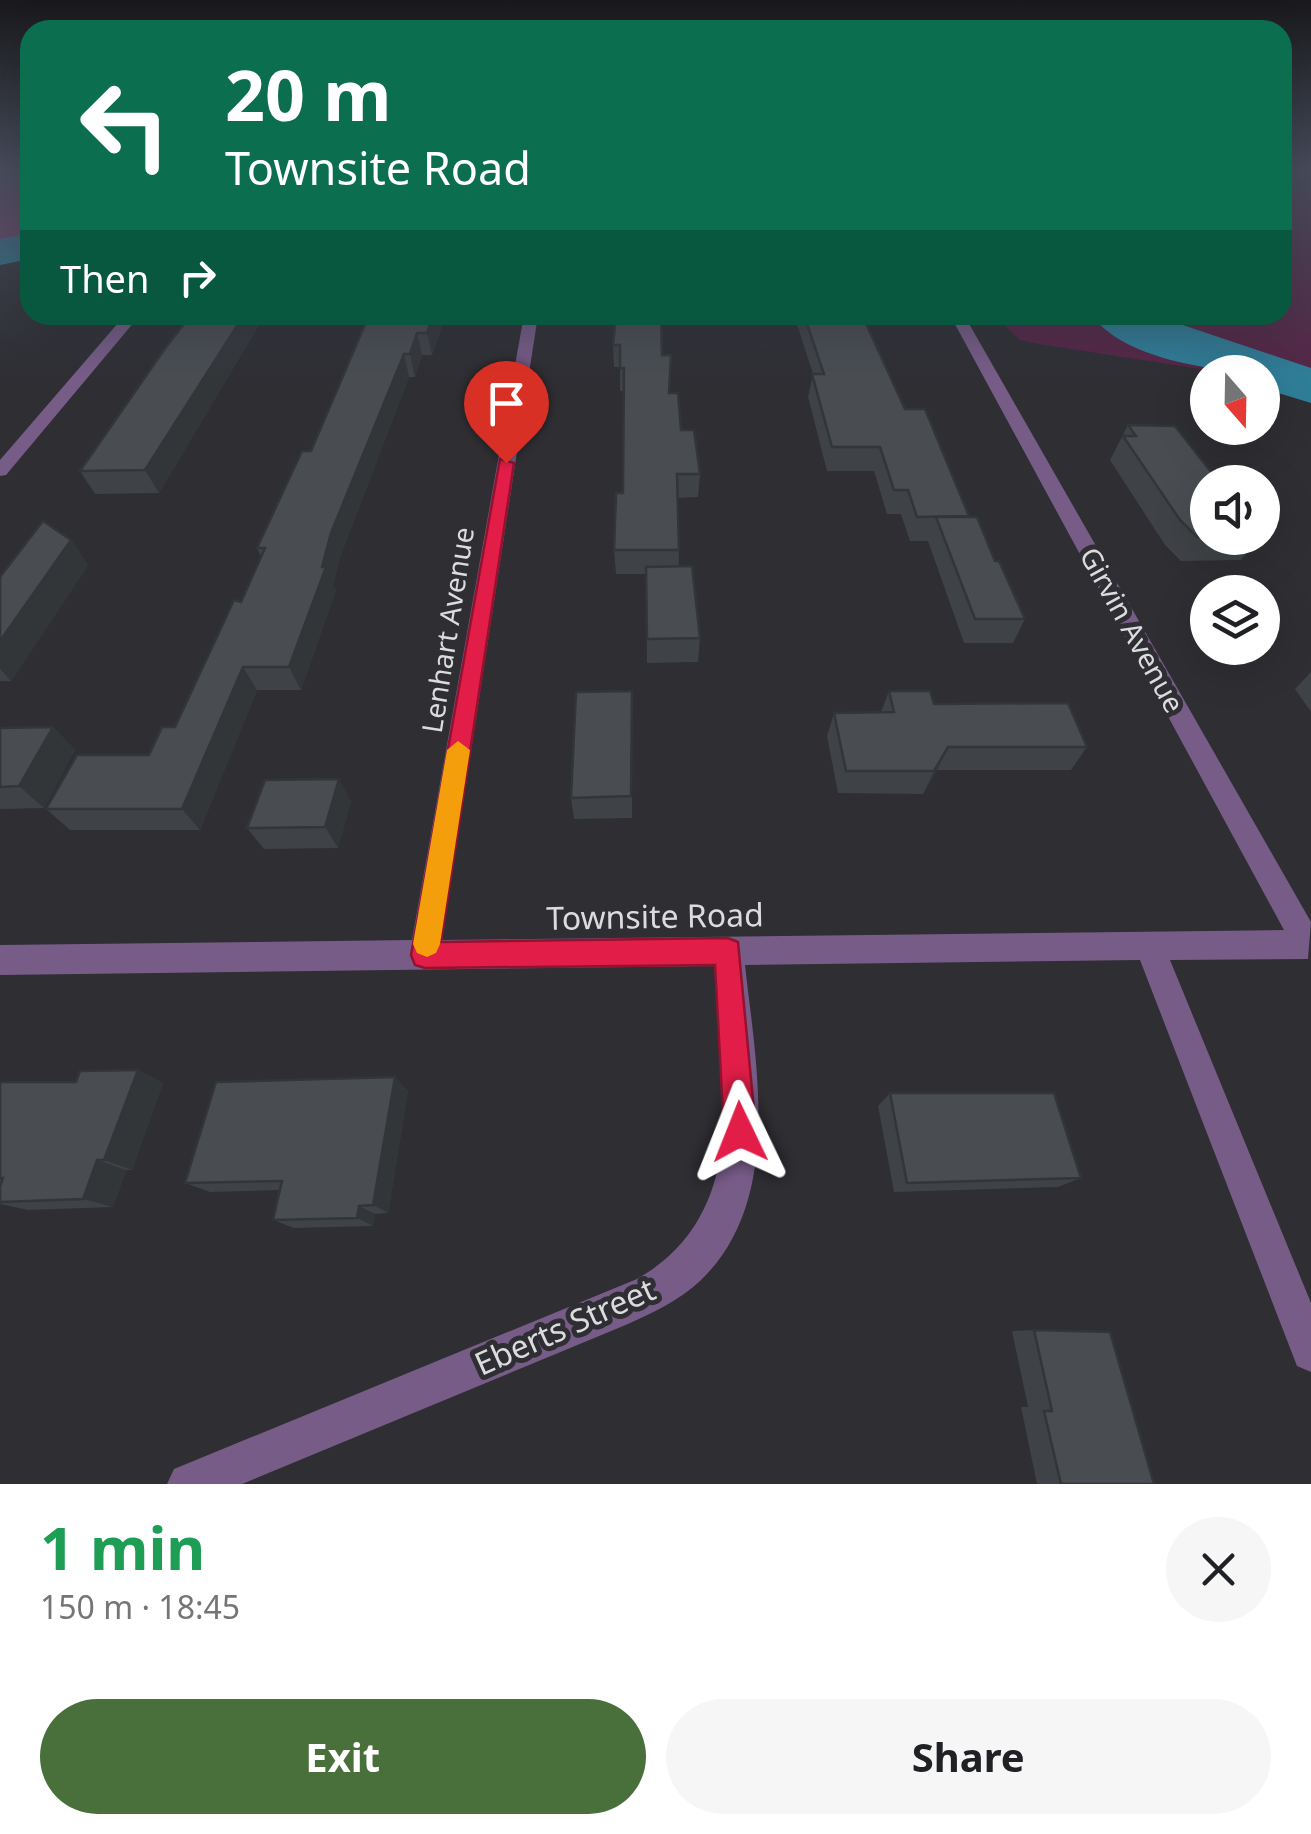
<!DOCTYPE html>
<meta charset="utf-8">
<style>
body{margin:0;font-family:"Noto Sans",sans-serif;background:#f6f6f6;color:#202124;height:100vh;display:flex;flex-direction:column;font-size:38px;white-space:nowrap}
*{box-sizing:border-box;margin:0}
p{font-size:32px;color:#757577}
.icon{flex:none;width:55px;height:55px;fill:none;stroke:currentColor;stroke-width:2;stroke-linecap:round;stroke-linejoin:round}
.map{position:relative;height:1484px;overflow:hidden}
.side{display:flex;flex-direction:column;background:#fff;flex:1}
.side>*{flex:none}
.guide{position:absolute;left:20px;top:20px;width:1272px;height:305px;border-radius:30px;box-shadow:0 10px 40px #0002;background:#0b6e4f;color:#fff;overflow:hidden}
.needle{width:65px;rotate:160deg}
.fabs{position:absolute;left:1190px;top:355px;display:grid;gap:20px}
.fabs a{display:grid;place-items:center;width:90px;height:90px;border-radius:50%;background:#fff;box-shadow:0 10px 40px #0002;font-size:50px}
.pin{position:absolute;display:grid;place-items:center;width:85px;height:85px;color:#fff;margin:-102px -42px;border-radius:50% 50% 50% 0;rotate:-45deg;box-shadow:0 0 10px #0007}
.pin .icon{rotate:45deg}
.me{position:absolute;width:110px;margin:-55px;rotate:358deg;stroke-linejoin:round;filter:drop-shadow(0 0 8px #0008)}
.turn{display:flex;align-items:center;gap:35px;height:210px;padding:0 40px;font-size:45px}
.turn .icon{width:130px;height:130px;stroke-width:2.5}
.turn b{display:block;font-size:70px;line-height:85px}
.then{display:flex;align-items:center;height:95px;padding:0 40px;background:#0003;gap:20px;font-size:38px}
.round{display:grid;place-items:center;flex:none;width:105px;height:105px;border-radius:52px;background:#f6f6f6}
.overview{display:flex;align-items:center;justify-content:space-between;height:170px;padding:0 40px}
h1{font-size:60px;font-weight:700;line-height:75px;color:#1e9e55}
.button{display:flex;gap:20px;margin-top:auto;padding:20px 40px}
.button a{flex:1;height:115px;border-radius:60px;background:#49703a;color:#fff;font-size:40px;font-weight:700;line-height:115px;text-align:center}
.button a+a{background:#f6f6f6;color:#202124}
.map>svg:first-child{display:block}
</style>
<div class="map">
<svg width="1311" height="1484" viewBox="0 0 1311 1484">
<rect width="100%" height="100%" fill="#2e2e33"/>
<!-- green -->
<polygon fill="#552546" points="1283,171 1311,171 1311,403 1263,382 1262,372 1219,372 1033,343 1020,340 993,315 1282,315"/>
<!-- forest -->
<polygon fill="#82406c" points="0,171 30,171 30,251 0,261"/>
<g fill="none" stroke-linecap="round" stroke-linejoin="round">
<!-- river -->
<g fill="#2f7e99" fill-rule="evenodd">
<polygon points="30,233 30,259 0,265 0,239"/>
<path d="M1092,315H1153L1311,368V403L1262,388V372C1214,372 1121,358 1092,315Z"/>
</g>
<!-- minor -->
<g fill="#775c88" fill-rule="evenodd">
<polygon points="125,315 140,315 6,475 0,476 0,460"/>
<path d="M524,315H538L442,940L1284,930L950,315H964L1311,922L1308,959L1170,960L1311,1303V1372L1297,1366L1140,960L745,965C756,1066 784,1201 700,1281C680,1300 654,1312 628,1324L242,1484H167L174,1469L637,1279C753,1213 724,1076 714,966L0,975V945L412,940Z"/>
</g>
</g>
<!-- wall -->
<g fill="#3f4246">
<polygon points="191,315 265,315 159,493 95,494 80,471"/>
<polygon points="369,315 458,315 457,318 445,318 432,355 422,355 415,377 409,377 340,557 333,585 336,590 301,690 257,690 200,830 70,830 46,809 149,755 175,727 241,602 261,557 257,548 311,451"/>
<polygon points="616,315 662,355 670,393 681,430 700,474 698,497 678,498 679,566 700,638 698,662 647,663 646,574 616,574 614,550 623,493 624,391 620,391 620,367 614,367 613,345"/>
<polygon points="794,315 862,315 905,409 995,561 1025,619 1013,643 964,643 928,541 910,541 901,514 887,514 874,471 827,471 808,397 813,374"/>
<polygon points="1128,425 1208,482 1208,538 1257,538 1241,560 1181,561 1165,545 1110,460"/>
<polygon points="71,540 88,565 11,681 0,681 0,577"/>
<polygon points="1311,672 1311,712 1295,689"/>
<polygon points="632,691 632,818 574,819 571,798"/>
<polygon points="889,691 934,704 1087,747 1071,770 937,770 923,794 838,793 827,736 834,713 881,712"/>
<polygon points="53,727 75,750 44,808 0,809 0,728"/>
<polygon points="351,801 338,848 264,849 247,828"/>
<polygon points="138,1070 163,1083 132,1170 126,1170 113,1207 28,1210 0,1204 0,1082 76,1082"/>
<polygon points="395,1077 408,1091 388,1213 375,1214 373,1226 294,1228 273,1220 280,1190 210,1192 185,1183"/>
<polygon points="890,1093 1081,1178 1058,1187 894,1192 878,1106"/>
<polygon points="1034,1330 1154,1484 1037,1484 1021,1407 1028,1407 1012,1331"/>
</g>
<!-- shaded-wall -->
<g fill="#333639">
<polygon points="244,315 265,315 159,493 145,470"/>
<polygon points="433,315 444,315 445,318 432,355 427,333"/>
<polygon points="417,333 422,355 415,377 410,354"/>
<polygon points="404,354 409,377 340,557 333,585 336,590 301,690 289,667 322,567 331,533"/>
<polygon points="71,540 88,565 11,681 0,669 0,641"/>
<polygon points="243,667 257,690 200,830 182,809"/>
<polygon points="53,727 75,750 44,808 19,786"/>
<polygon points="948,747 937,770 923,794 934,771"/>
<polygon points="339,779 351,801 338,848 325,827"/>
<polygon points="138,1070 163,1083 132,1170 104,1160"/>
<polygon points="395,1077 408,1091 388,1213 373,1205"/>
<polygon points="97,1160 126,1170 113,1207 83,1199"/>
<polygon points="359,1206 375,1214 373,1226 357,1218"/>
</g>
<!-- building -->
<g fill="#494d51" stroke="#333639" stroke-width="2.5">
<polygon points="191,315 244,315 145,470 80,471 166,347"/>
<polygon points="369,315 433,315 427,333 417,333 410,354 404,354 331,533 322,567 326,567 289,667 243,667 182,809 46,809 77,755 149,755 162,727 175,727 234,600 241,602 265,548 257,548 302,451 311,451"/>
<polygon points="616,315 661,315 662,355 671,355 669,393 678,393 681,430 694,430 700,474 677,474 679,550 614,550 616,493 623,493 624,368 620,368 620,345 613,345"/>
<polygon points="804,315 862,315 905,409 925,409 969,516 917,517 908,490 894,490 880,447 832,447 812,374 824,374"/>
<polygon points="1128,425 1175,426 1219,482 1208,482 1208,536 1197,537 1180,520 1123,436 1136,436"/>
<polygon points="936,517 977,517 995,561 999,561 1025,619 975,619"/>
<polygon points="43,521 71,540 0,641 0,577"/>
<polygon points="692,566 700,638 647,639 646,567"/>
<polygon points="632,691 631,796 571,798 576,692"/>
<polygon points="889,691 930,691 934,704 1068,703 1087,747 948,747 934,771 846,771 834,713 894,712"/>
<polygon points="53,727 19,786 0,787 0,728"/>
<polygon points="339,779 325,827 247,828 265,780"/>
<polygon points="138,1070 104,1160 97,1160 83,1199 0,1202 0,1186 3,1178 0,1178 0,1082 76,1082 80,1071"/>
<polygon points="395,1077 373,1205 359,1206 357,1218 273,1220 282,1181 185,1183 216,1082"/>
<polygon points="890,1093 1054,1093 1081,1178 907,1183"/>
<polygon points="1034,1330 1110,1332 1154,1484 1061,1484 1044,1411 1052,1411"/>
</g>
<!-- sky -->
<linearGradient id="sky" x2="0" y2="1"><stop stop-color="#19191c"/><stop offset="0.45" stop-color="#464c5b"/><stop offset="1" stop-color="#464c5b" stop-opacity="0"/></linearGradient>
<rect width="1311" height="378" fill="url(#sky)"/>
<!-- route -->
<polygon fill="#e11d48" stroke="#92132f" stroke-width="2.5" points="500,459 514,463 441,942 728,938 738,942 756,1132 751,1143 740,1147 729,1143 724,1132 715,965 425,968 415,965 411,955"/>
<!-- slow -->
<polygon fill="#f59e0b" points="458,741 470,750 440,944 436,953 427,957 417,953 413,944 447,750"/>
<g text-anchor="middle" stroke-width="10" stroke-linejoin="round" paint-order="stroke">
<!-- street labels -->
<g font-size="28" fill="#dcdce0" stroke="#2e2e33">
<text transform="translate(448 630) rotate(-81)" y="10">Lenhart Avenue</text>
<text transform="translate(1132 630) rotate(61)" y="10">Girvin Avenue</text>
</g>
<!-- near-street labels -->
<g font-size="32" fill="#dcdce0" stroke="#2e2e33">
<text transform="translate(655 917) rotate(-1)" y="11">Townsite Road</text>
<text transform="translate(565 1327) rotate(-24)" y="11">Eberts Street</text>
</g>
</g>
</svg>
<div class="fabs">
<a><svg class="needle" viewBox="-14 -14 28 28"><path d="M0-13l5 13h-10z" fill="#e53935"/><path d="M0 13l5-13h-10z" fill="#757577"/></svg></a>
<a><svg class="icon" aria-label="sound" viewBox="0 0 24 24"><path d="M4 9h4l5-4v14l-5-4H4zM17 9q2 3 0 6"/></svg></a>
<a><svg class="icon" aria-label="layers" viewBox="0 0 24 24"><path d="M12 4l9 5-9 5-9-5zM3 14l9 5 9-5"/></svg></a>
</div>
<div class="pin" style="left:506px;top:463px;background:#d93025"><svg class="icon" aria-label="arrive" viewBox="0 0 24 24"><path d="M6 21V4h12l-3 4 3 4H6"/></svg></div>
<svg class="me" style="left:740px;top:1132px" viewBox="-20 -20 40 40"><path d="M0-17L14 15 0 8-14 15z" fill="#e11d48" stroke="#fff" stroke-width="4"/></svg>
<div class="guide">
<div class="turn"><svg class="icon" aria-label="left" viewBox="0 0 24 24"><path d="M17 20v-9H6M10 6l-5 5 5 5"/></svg><div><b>20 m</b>Townsite Road</div></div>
<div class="then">Then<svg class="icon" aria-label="right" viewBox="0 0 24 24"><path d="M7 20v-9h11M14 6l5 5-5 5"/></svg></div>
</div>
</div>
<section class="side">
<div class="overview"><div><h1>1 min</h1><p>150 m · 18:45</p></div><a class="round"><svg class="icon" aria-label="close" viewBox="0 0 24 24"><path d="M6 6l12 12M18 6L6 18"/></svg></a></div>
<div class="button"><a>Exit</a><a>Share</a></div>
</section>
